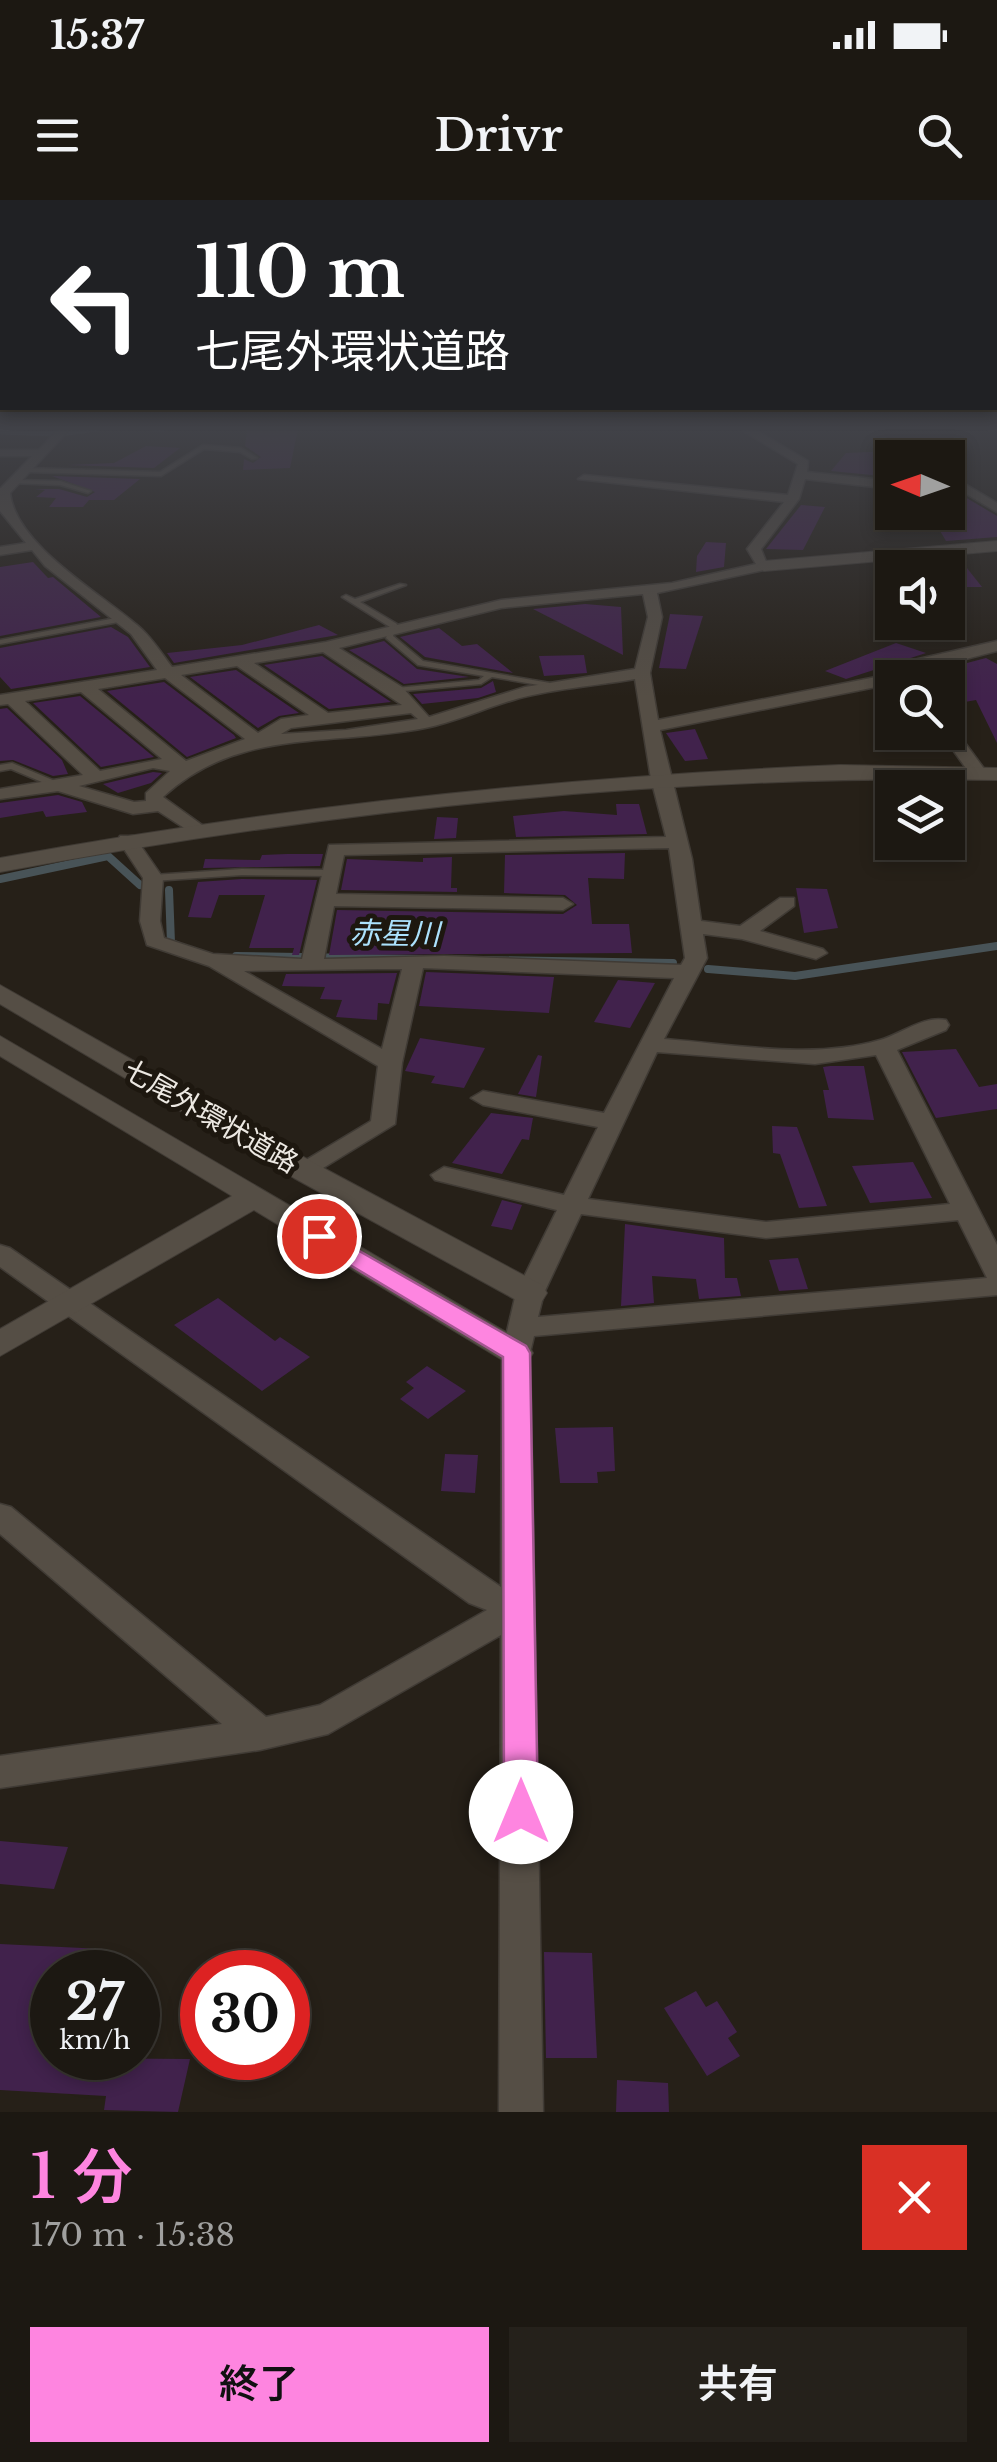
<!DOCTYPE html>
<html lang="ja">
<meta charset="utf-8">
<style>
body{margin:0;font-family:"Libre Baskerville","Noto Sans JP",serif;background:#25211b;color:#f1f3f6;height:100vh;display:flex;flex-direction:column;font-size:38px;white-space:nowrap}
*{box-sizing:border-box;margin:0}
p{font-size:32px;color:#a0a09f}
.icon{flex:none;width:55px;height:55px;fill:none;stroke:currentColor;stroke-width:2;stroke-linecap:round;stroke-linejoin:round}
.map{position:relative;height:1912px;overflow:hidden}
.panel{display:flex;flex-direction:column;background:#1c1812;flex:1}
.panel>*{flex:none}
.top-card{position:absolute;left:0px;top:0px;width:998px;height:210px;box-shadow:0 5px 15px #0003,0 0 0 2px #3a3732;background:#202124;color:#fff;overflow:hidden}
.needle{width:65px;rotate:272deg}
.fabs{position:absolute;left:875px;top:240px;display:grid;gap:20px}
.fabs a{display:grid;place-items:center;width:90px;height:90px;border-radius:0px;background:#1c1812;box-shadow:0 5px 15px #0003,0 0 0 2px #3a3732;font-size:50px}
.speed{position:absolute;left:30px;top:1750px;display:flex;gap:20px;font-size:50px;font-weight:700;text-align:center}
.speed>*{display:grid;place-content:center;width:130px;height:130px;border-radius:50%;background:#1c1812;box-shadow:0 5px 15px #0003,0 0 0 2px #3a3732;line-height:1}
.speed small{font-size:25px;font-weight:400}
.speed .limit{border:15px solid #d22;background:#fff;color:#111}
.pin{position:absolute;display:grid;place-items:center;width:85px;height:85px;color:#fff;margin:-42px;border:5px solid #fff;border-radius:50%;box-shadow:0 2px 10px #0007}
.me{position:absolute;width:110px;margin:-55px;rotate:0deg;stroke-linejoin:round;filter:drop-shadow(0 0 8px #0008)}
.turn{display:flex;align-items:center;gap:35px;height:210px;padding:0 30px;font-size:45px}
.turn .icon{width:130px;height:130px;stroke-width:2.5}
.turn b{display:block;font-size:70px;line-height:85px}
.round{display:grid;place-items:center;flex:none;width:105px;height:105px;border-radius:0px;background:#25211b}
.summary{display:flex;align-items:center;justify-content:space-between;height:170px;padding:0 30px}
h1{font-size:60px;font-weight:600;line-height:75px;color:#fe85e0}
.action{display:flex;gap:20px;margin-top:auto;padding:20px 30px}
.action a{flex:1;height:115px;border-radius:0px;background:#fe85e0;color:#111;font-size:40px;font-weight:600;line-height:115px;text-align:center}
.action a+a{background:#25211b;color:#f1f3f6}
.status{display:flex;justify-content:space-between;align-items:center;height:70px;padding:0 50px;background:#1c1812;direction:ltr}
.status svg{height:28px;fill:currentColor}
header{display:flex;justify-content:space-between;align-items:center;height:130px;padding:0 30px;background:#1c1812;font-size:45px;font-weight:600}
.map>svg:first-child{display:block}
</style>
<div class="status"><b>15:37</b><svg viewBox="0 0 49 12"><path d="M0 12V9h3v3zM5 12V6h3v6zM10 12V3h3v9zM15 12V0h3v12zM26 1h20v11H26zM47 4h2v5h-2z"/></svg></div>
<header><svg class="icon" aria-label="menu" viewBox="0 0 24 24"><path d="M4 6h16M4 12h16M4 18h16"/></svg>Drivr<svg class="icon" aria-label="search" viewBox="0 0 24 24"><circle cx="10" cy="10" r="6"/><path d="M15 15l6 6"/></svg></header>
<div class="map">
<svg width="997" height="1912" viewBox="0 0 997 1912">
<rect width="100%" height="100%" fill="#262018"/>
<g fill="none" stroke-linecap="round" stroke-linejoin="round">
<!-- stream-far1 -->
<g stroke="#485357" stroke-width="5">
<polyline points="154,229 162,229"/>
<polyline points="0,232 57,234"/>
<polyline points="67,233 97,229"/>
</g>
<!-- stream -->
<g stroke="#485357" stroke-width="8">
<polyline points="0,679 108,656 140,685"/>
<polyline points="169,690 171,743 177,745"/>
<polyline points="236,756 673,763"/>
<polyline points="708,769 795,776 997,746"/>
</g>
</g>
<!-- building -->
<g fill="#41224c">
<polygon points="247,229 298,229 290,268 243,270 244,259 253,263 261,257 245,246"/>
<polygon points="146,246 180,248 154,268 67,265 114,263"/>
<polygon points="892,251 892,277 831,271 846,253"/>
<polygon points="52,276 140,279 114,300 89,300 83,307 49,307 56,298 36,297 45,290 34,289 59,289 87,297 95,292"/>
<polygon points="948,287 997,316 997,337 946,341 929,312 948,312"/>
<polygon points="801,305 825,307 803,350 766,349"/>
<polygon points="706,342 726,343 724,367 696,372 697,356"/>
<polygon points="959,358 982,387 948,387 948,359"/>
<polygon points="33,362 48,378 53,377 101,417 0,436 0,367"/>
<polygon points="585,404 621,407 623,455 533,409"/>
<polygon points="670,414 703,416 686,469 659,468"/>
<polygon points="319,425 338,435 174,463 167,453 242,445"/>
<polygon points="111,427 128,437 150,467 11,489 0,477 0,448"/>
<polygon points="439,428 462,446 477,444 513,473 425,457 400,437"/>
<polygon points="384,441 417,469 469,477 404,484 349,450"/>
<polygon points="896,443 926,453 846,479 825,471"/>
<polygon points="584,455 587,473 544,476 539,456"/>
<polygon points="322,456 391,502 329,509 264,465"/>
<polygon points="986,458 997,464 997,543 976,500 948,505 948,468"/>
<polygon points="236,470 299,513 279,516 258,528 190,477"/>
<polygon points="493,481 496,492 478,498 422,504 413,494 481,488"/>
<polygon points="164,482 234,535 236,538 187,557 107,491"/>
<polygon points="80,496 154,557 101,567 33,503"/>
<polygon points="7,508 62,560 68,574 53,576 13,560 0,561 0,509"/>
<polygon points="695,529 708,559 685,561 666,533"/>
<polygon points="153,572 162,573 151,583 118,593 103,584"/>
<polygon points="58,595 82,602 87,612 46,617 43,611 0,618 0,603"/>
<polygon points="616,604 639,604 647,634 516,637 513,616 564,611 617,615"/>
<polygon points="437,617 458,618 456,638 434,639"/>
<polygon points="625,653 624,679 588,678 592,724 629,724 632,753 329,755 337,710 563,714 577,705 565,695 504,693 505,655"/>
<polygon points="287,654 323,654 320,666 203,668 205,659 260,660 262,655"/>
<polygon points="452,657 451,688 457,688 457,692 341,690 347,659 423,662 423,658"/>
<polygon points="242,679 317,680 299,755 292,755 294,748 249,748 265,695 219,695 211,718 188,717 198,682"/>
<polygon points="796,688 827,689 838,728 804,733"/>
<polygon points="426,772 554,777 549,813 419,806"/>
<polygon points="397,773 389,804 378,803 377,820 336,817 342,800 320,799 325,787 282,786 286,774"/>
<polygon points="618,780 655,783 630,828 594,822"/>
<polygon points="420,838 485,848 464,888 431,883 435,876 405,871"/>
<polygon points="956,849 979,887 997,884 997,909 936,918 902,852"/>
<polygon points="538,855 542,856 536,897 518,894"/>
<polygon points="830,866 864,866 874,920 828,918 823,890 829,890 823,867"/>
<polygon points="491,913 533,918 529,940 522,939 502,974 452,963"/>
<polygon points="772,926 797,927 827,1006 799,1008 780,954 773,953"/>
<polygon points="913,962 932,998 870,1003 852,966"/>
<polygon points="502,1000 522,1005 512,1030 491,1026"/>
<polygon points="625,1024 724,1038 725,1078 737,1078 741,1096 699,1099 696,1079 652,1076 654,1103 621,1106"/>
<polygon points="798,1058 808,1089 779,1091 769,1060"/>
<polygon points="218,1098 275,1141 280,1137 310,1157 262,1191 174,1125"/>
<polygon points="427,1166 466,1191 428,1219 400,1199 414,1188 406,1182"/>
<polygon points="613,1227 615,1271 597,1272 598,1283 560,1283 555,1228"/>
<polygon points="445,1254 478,1255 475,1293 441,1291"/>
<polygon points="0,1641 68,1647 54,1689 0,1684"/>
<polygon points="0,1744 103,1749 97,1772 52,1772 52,1858 190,1859 178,1912 104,1910 106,1896 0,1890"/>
<polygon points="544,1752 592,1753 597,1858 546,1858"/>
<polygon points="696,1791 706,1807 717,1801 737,1832 728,1838 740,1856 707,1876 664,1808"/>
<polygon points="617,1880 668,1883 669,1912 616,1912"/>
</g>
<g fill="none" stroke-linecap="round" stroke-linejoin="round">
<!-- lane casing -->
<g stroke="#403b35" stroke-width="3">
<g id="lane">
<polygon points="203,245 241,248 257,258 252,259 240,252 204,249 161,276 26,272 23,270 26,268 160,272"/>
<polygon points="13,280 60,281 91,291 88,293 60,285 11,283"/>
<polygon points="400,384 406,385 360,402 397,424 393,436 423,461 556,484 560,486 556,488 492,477 481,484 393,492 392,490 396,488 479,480 484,476 418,465 386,438 390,427 342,397 346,395 355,399"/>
<polygon points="121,417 125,419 124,421 0,444 0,440"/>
<polygon points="12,563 62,584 63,586 56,588 11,569 0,571 0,565"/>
<polygon points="242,669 329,670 334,673 329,676 242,675 153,681 148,678 153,675"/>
</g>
</g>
<!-- street casing -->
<g stroke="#403b35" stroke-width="3">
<g id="street">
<path d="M58,229H70L10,293C16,345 99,392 137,425C151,436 161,453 172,467L326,442L501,400L672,383L756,364L747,349L784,302L578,279L584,275L788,295L798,264L740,229H754L808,261L807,272L892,281V289L805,279L799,299L761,349L769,369L657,393L662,417L650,473L658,520L876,477L901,463L997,441V451L892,478V488L881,486L660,530L692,659L701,721L740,726L780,698H794V706L760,731L823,749L827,753L816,759L742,739L703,734L707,758L664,839C733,844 812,860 880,840C901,834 924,815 946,820L949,825L946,830L897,850L997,1045V1095L534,1136L530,1153L543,1912H499L501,1435L328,1534L260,1550L0,1588V1556L222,1524L0,1334V1304L11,1307L266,1517L320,1505L487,1410L469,1403L0,1067V1045L10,1048L501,1387L502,1153L516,1093L557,1010L435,980L431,975L444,967L564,995L598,927L483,905L471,898L483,891L604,913L674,778L423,768L402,863L395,924L305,979L292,971L296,966L371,921L378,866L209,766L147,745L140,721L143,678L118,640L120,636H134L163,678L160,721L164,738L213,754L302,759L329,645L666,637L651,579L635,479C600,485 563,488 528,496C493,504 460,521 425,528C330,547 239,527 163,597L202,625L204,629L195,635L158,611L133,614L58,591L0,599V589L83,575L8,504L0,505V495L157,470L131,434L45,366L32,350L0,355V347L26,343L0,311V289L32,256H0V250H39ZM643,394L648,417L635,469L525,487L429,517L402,487L339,448L501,408ZM323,452L402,505L328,513L254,463ZM237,466L309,515L281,519L258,533L181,475ZM165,478L245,539L186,561L98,489ZM81,492L162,559L100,571L25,501ZM411,513L418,519L346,530L281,534L291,528ZM153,568L170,571L146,593V601L134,602L79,586ZM669,648L685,758L681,765L444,756L324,759L334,706L563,710L573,704L563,698L336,694L344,655ZM379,769H402L382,849L244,771ZM657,852L815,864L876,855L950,1004L766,1022L588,999ZM581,1014L766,1038L958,1020L987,1078L538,1117L544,1093Z"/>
<polygon points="899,248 907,248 920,258 906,258"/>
<polygon points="948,274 997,303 997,312 948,283"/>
<polygon points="948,527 954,528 985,570 985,578 973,578 940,532 948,532"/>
</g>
</g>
<!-- secondary casing -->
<g stroke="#403b35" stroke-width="2">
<g id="secondary">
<polygon points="0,288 9,289 11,292 0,296"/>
<polygon points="997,341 997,351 764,371 756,366 764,361"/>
<path d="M840,565L997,568V580C663,574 328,611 0,672V658C277,607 558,577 840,565Z"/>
<polygon points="0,785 316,964 542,1085 547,1093 542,1101 518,1101 294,978 0,804"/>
<polygon points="0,836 528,1145 533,1153 528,1161 504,1161 254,1010 0,1156 0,1129 232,996 0,856"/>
</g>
</g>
<!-- lane -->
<use href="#lane" fill="#554e45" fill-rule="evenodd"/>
<!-- street -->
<use href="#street" fill="#554e45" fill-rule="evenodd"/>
<!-- secondary -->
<use href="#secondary" fill="#554e45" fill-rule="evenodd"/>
</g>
<!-- sky -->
<linearGradient id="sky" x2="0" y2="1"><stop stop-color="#15120d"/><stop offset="0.46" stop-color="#414248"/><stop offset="1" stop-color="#414248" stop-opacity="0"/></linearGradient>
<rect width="997" height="497" fill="url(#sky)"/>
<!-- route -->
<polygon fill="#fe85e0" stroke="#a55692" stroke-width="2.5" points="319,1028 526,1146 530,1153 538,1612 533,1623 521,1628 509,1623 504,1612 503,1157 310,1041 307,1036 310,1031"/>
<g text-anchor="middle" stroke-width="10" stroke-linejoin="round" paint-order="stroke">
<!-- street labels -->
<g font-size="28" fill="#ece8e2" stroke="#1d170f">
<text transform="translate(211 916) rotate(30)" y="10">七尾外環状道路</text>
</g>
<!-- water labels -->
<g font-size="30" font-style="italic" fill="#ace2fd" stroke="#1d170f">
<text transform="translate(395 734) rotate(1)" y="10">赤星川</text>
</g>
</g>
</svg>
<div class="fabs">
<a><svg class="needle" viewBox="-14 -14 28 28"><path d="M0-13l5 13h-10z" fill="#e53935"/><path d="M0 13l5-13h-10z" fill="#a0a09f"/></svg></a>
<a><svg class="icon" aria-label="sound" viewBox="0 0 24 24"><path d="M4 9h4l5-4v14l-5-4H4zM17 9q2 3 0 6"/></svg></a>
<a><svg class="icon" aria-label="search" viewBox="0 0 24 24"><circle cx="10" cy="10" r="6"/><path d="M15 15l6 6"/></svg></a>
<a><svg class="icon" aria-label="layers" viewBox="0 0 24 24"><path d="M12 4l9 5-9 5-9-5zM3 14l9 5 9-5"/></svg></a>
</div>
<div class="speed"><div>27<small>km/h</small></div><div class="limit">30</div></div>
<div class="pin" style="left:319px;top:1036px;background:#d93025"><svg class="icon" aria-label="arrive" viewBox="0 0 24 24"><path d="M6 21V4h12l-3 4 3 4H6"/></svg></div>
<svg class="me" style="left:521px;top:1612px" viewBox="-20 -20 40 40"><circle r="19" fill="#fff"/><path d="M0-13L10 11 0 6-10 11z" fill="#fe85e0"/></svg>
<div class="top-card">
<div class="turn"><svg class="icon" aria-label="left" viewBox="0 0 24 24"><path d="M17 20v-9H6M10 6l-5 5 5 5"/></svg><div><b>110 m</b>七尾外環状道路</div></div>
</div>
</div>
<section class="panel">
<div class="summary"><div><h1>1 分</h1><p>170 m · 15:38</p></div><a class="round" style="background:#d93025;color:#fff"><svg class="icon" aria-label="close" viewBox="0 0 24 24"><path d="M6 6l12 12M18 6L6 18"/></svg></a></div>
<div class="action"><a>終了</a><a>共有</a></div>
</section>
